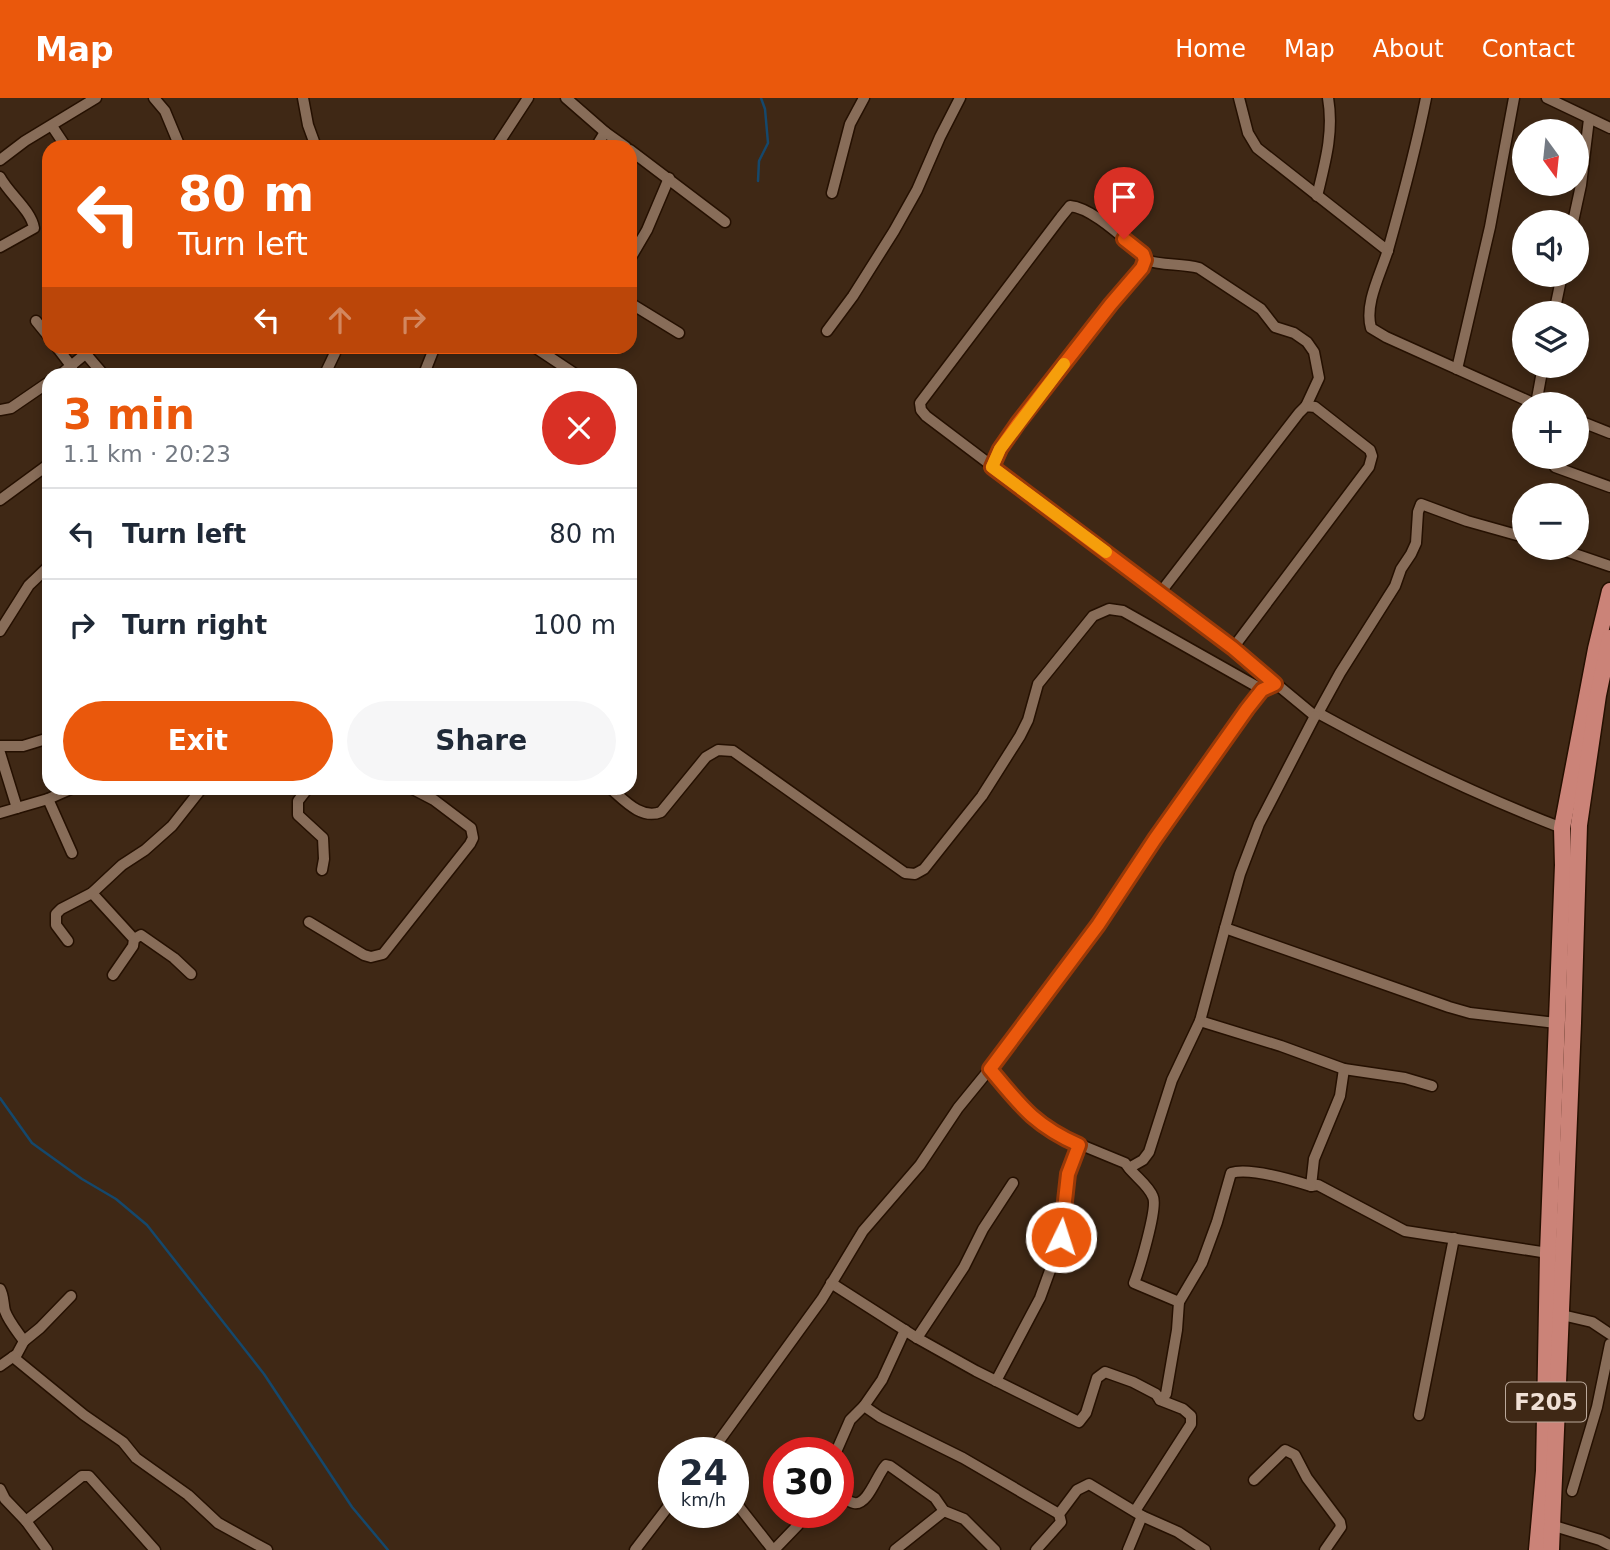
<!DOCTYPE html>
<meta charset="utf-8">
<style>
body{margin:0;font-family:"DejaVu Sans",sans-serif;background:#f6f6f7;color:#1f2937;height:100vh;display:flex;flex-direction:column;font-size:26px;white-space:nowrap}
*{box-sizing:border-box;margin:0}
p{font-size:23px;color:#747a83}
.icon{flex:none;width:38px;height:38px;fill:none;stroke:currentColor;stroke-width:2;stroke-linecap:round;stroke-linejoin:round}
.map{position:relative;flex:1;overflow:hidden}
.sheet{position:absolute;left:42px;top:270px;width:595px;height:427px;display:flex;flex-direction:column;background:#fff;border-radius:21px;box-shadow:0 4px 10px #0003}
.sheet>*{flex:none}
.banner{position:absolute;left:42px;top:42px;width:595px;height:214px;border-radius:21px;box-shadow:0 4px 10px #0003;background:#ea580c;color:#fff;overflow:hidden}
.needle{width:46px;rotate:165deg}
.buttons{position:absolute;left:1512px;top:21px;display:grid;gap:14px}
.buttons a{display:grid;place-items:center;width:77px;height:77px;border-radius:50%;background:#fff;box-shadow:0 4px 10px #0003;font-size:35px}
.speed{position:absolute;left:658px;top:1339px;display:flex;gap:14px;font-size:35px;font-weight:700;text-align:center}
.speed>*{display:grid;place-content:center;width:91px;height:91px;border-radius:50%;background:#fff;box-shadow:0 4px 10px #0003;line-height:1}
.speed small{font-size:18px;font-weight:400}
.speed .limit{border:10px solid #d22;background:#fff;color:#111}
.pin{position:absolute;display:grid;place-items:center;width:60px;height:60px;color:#fff;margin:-72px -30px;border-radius:50% 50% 50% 0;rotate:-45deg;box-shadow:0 0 7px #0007}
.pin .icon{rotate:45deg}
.me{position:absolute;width:77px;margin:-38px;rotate:4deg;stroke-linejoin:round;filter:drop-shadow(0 0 5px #0008)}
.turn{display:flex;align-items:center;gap:24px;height:147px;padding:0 21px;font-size:32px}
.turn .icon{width:91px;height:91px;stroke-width:2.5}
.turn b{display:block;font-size:49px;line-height:60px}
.lanes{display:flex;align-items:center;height:66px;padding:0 21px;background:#0003;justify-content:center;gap:35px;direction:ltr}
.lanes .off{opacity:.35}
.round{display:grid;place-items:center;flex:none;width:74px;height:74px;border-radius:37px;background:#f6f6f7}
.headline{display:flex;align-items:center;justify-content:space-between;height:119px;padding:0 21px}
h1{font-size:42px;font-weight:600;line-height:52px;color:#ea580c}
.cta{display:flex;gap:14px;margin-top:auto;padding:14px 21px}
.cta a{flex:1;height:80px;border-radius:42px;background:#ea580c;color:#fff;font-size:28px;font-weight:600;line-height:80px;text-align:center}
.cta a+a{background:#f6f6f7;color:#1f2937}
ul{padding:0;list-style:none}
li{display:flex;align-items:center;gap:21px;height:91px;padding:0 21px;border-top:2px solid #e0e1e3}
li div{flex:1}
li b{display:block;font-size:26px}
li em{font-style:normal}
header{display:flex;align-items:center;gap:42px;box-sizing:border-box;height:98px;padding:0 35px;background:#ea580c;color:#fff}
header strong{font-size:33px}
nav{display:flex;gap:38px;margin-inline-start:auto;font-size:24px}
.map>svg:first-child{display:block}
</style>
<header>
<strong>Map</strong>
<nav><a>Home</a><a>Map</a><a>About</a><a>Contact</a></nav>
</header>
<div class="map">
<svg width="1610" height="1452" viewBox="0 0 1610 1452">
<rect width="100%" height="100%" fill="#3f2815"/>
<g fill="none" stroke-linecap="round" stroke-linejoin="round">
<!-- stream -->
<g stroke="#15486c" stroke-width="2.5">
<polyline points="758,83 759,63 768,45 765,11 761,0"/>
<polyline points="0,1000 32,1045 82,1081 116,1101 147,1127 264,1276 352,1409 388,1452"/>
</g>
<!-- street casing -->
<g stroke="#251001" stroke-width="13">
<g id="street">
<polyline points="154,0 165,13 180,49"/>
<polyline points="303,0 308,27 316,49"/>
<polyline points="566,0 605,34"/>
<polyline points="1239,0 1248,35 1257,50 1388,153"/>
<path d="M1426,0C1416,51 1402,102 1388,152C1381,175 1364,206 1371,230L1386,239L1535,306"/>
<polyline points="1547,0 1610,30"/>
<polyline points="52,28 66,49"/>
<polyline points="496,49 528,0"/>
<polyline points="596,49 605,34 626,49"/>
<polyline points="630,52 725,124"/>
<polyline points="0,62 25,43 96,0"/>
<path d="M0,79C9,96 31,112 34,130L0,149"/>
<polyline points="832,95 850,26 864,0"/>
<path d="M1317,98C1325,65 1334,34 1328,0"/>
<polyline points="1573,124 1581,87 1589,21"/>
<polyline points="630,161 647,132 669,80"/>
<path d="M1145,162C1163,168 1181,165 1199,170L1261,211L1275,229L1294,235L1307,244L1314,254L1319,280L1306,308"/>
<polyline points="630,205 679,235"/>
<polyline points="1554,215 1562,177"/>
<polyline points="36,223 49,239"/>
<polyline points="827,233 853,198 894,133 917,92 940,39 960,0"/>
<polyline points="56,248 72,269"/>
<polyline points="533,248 575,276"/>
<polyline points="85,255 103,276"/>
<polyline points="1457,271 1490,129 1514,0"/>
<polyline points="61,276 95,248"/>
<polyline points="325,276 335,255 336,248"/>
<polyline points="424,276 435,248"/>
<polyline points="1536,306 1543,268"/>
<polyline points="0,312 11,310 49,284"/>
<polyline points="1577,322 1610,335"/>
<path d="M992,369C1007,336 1031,308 1053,280C1077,250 1099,220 1124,191C1132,181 1148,170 1143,156C1125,142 1093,110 1070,108L1061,119L920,305L921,312L926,318L1233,550L1315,618L1318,615C1396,658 1479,698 1562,730"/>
<polyline points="1555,369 1610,389"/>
<polyline points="0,402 49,366"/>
<polyline points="1557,450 1610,468"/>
<polyline points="1160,495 1299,315 1306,308 1315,309 1370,352 1372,358 1369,369 1233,550"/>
<polyline points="0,533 29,487 49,468"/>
<polyline points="1318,615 1340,575 1395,488 1401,471 1411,456 1416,445 1418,414 1421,406 1467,423 1524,439"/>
<polyline points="1315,618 1259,726 1240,776 1225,830 1449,909 1470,915 1556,925"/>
<polyline points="0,648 23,648 49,640"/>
<polyline points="0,655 17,710 0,715"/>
<polyline points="308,690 298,703 298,717 323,740 324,761 322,772"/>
<path d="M610,690C624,702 641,722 661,714L706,659L718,652L733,653L905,775L915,776L924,771L982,698L1020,638L1028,622L1038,586L1093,518L1109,511L1123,513L1263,592"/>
<polyline points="48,701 72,755"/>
<polyline points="17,710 48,701 73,690"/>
<polyline points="92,795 134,841 133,848 113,877"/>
<polyline points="309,824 364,857 371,859 383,856 470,746 473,740 471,730 434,702 411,690"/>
<polyline points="1225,830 1200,923 1281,948 1344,971 1405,980 1432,988"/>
<polyline points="134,841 141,837 174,860 191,876"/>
<polyline points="68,843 56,827 56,816 61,811 92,795 122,767 145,752 172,728 202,690"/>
<polyline points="990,971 1036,1024 1057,1037 1125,1065 1129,1070 1143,1062 1149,1054 1172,982 1200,923"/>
<polyline points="1344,971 1340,998 1314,1061 1311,1088 1318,1087 1405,1133 1548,1155"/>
<path d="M1129,1070C1136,1079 1149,1088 1153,1099C1158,1110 1139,1172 1134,1185L1179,1204"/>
<polyline points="831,1185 917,1240 976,1273 1079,1324 1086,1315 1097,1280 1105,1274 1133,1284 1156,1296 1160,1302 1183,1311 1191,1318 1191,1326 1135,1413"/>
<path d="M0,1191C4,1198 3,1205 5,1213C9,1224 17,1233 24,1243L17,1256L0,1268"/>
<polyline points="1562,1217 1592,1224 1610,1236"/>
<polyline points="917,1240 964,1169 983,1131 1013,1085"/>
<polyline points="24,1243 40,1230 71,1198"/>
<polyline points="13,1259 84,1317 123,1344 136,1360 188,1397 218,1425 267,1452"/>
<polyline points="996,1283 1040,1200 1056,1156 1061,1139 1068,1076 1079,1047"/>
<path d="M1160,1302L1166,1296L1177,1232L1179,1204L1202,1165L1217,1124L1231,1075C1250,1069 1292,1082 1311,1088"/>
<polyline points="864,1308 882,1282 905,1232"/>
<polyline points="1419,1317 1454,1140"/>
<polyline points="711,1354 822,1201 863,1133 920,1067 958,1010 989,972 1098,827 1170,719 1247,611 1263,592 1275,586"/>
<polyline points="836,1354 850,1322 864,1308 880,1319 963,1360 1059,1416"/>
<polyline points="1254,1382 1285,1352 1295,1357 1307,1380 1340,1424 1341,1429 1325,1452"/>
<polyline points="0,1391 5,1401 26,1423 47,1452"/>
<polyline points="1572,1393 1597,1309 1610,1246"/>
<path d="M838,1397C843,1400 849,1404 854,1405C868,1408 877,1376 886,1367L890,1368L935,1400L944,1413L964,1421L995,1452"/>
<polyline points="733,1401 773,1452"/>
<polyline points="26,1423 82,1378 89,1378 155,1452"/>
<polyline points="1551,1427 1600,1442 1610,1447"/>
<polyline points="635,1452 674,1401"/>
<polyline points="774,1452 798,1427 805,1414"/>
<polyline points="895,1452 944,1413"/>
<polyline points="1036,1452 1061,1424 1059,1416 1077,1392 1089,1386 1142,1418 1178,1434 1205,1452"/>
<polyline points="1128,1452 1142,1418"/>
</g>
</g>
<!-- primary casing -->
<g stroke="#251001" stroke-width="19">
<g id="primary">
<polyline points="1537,1452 1544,1373 1548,1155 1563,767 1562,730 1596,551 1610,493"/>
<polyline points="1551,1452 1573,925 1579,727 1598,597 1610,540"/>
</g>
</g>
<!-- street -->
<use href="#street" stroke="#886d59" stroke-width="10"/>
<!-- primary -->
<use href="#primary" stroke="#cb8378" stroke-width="16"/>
</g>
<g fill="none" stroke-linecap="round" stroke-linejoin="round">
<!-- route casing -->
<g stroke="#983908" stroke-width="18">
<path id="route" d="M1061,1139L1068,1076L1079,1047C1034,1027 1020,1007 990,971L1098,827L1155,741L1247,611L1262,592L1275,586L1233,550L992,369L1000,351L1018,325L1111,206L1142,170L1145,162L1143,156L1124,141"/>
</g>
<!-- route -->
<use href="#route" stroke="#ea580c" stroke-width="12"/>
<!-- slow -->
<polyline stroke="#f59e0b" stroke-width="12" points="1064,266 1000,351 992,369 1106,454"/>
</g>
<g text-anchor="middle" stroke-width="7" stroke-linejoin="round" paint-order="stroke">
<!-- shield labels -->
<rect fill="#3f2815" stroke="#bba99b" stroke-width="2" x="1506" y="1284.5" width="80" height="39" rx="5"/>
<g font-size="23" font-weight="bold" fill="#f0e0d5">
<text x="1546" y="1312">F205</text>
</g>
</g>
</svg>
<div class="buttons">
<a><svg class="needle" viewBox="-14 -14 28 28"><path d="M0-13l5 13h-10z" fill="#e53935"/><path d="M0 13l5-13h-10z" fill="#747a83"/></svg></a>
<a><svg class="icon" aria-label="sound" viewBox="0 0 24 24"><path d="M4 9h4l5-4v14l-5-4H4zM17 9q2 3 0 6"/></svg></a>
<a><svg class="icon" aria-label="layers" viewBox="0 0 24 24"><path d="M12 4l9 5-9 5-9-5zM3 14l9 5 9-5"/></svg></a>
<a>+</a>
<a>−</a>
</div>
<div class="speed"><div>24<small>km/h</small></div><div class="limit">30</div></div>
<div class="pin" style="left:1124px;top:141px;background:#d93025"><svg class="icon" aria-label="arrive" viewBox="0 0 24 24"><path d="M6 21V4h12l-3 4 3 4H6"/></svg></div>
<svg class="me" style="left:1061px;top:1139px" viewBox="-20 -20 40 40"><circle r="17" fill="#ea580c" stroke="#fff" stroke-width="3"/><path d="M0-11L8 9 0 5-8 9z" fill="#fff"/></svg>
<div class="banner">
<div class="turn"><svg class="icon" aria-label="left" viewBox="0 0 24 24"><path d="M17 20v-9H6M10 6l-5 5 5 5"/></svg><div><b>80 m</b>Turn left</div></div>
<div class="lanes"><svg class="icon" aria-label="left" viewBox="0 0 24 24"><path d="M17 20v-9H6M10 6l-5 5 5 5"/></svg><svg class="icon off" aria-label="ahead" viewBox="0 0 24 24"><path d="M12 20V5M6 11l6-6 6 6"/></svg><svg class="icon off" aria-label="right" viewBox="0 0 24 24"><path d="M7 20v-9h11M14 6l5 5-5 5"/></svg></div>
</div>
<section class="sheet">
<div class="headline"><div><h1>3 min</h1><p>1.1 km · 20:23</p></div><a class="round" style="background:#d93025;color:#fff"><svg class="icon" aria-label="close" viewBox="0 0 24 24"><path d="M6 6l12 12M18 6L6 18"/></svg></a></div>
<ul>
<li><svg class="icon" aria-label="left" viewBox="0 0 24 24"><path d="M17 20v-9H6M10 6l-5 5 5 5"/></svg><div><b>Turn left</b></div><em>80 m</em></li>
<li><svg class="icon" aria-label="right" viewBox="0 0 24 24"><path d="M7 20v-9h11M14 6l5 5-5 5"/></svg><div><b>Turn right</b></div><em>100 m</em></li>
</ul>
<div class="cta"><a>Exit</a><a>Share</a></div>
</section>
</div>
